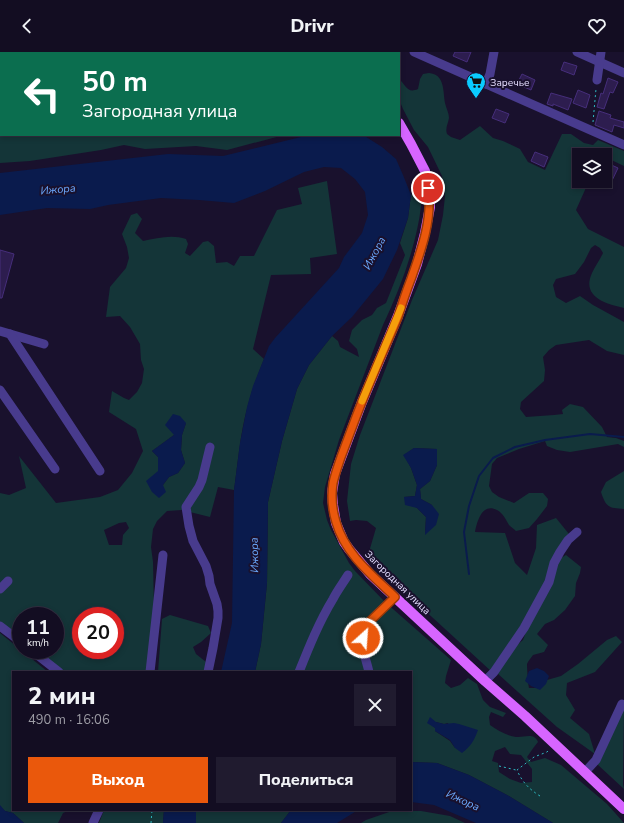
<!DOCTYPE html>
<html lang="ru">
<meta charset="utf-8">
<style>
body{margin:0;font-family:"Nunito Sans",sans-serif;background:#201b2f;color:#f1f3f6;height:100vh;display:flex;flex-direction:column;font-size:15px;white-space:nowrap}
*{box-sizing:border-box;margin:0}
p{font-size:13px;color:#9d9ca5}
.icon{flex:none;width:22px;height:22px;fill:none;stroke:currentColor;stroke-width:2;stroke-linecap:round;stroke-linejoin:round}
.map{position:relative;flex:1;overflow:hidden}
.drawer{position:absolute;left:12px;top:619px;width:400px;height:140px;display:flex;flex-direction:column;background:#130d22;border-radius:0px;box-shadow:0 2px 6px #0003,0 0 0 1px #322d40}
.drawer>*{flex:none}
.guide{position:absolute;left:0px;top:0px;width:400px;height:84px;box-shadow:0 2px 6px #0003,0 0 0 1px #322d40;background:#0b6e4f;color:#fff;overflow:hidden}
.controls{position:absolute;left:572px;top:96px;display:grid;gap:8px}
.controls a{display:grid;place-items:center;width:40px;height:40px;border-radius:0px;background:#130d22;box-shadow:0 2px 6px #0003,0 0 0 1px #322d40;font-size:20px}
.speed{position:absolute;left:12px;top:555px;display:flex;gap:8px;font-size:20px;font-weight:700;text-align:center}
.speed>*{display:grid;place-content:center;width:52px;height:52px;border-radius:50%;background:#130d22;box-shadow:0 2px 6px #0003,0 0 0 1px #322d40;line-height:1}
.speed small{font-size:10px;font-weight:400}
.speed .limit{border:6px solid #d22;background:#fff;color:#111}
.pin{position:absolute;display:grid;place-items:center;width:34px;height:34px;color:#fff;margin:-17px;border:2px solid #fff;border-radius:50%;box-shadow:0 1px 4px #0007}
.me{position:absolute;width:44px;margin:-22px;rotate:26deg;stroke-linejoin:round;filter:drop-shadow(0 0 3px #0008)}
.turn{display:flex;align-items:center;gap:14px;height:84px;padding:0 16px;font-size:18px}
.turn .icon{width:52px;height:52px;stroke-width:2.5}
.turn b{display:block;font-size:28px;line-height:34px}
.round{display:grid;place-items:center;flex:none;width:42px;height:42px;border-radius:0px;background:#201b2f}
.overview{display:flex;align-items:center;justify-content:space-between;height:68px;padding:0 16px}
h1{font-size:24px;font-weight:800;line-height:30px}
.action{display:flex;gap:8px;margin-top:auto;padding:8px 16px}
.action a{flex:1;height:46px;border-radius:0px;background:#ea580c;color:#fff;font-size:16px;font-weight:800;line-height:46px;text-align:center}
.action a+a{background:#201b2f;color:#f1f3f6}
header{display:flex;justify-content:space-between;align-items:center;height:52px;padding:0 16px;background:#130d22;font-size:18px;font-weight:800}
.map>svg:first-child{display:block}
</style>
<header><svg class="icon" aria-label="back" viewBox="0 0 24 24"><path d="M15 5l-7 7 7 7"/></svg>Drivr<svg class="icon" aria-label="heart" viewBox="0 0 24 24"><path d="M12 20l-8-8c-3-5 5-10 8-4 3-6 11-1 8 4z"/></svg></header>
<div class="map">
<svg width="624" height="771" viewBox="0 0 624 771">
<rect width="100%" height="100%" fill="#19112d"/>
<!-- green -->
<g fill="#143538" fill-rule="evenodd">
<polygon points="0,0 336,0 336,1 1,1 1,83 284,83 227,98 196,94 145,97 124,93 101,98 30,109 0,111"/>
<path d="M429,21C445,22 443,40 445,51C446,56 449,61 449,66C448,72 445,76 447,82L451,85L460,88L480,74L493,86L503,89L520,97L528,110L545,118L562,82H571L584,91L593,93L598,88L624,99V114L605,105V103H579V129H589L576,158L588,177L624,195V256C606,252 581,245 592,221C595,214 600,208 603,201L600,196L595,193L591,196L584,210L575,222L556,227L553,233L556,245L566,251L580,244L593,253L624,270V303L607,299L589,288L556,293L549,298L543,305L545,318L544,329L521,350L520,357L526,365L554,363L563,362L562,358L570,352L583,355L602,375L607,385L616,386L624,389V395L618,392L570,400L557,398L547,394L545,389L519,397L497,406L492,412L489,434L492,440L499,445L514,451L529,441H543L548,447L547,454L537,467L529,476L516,479C514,477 511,475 509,473C506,468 503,461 497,458C482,450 477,470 475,480L505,481L515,511L527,523L536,496L537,473L556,466L569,482L543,536L522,575L492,620L373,511L368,506L369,500L376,476L367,469L356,468L350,469L347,449L351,412L360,383L412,248L438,188L443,163L445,144L442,124L428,95L414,78L403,57L399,47V27C406,33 407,42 418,37L420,27L423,22ZM414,396L436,397L437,413L430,429L420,437L421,447L432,453L425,482L426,465L417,456L404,445L415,444L417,433L411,416L404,403Z"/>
<path d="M327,129L337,202L310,206L311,222L271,223L253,297L264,307C258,322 252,337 248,353C240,381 238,410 234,438L218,435L210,465L182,458L167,459L157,469L153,477L151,495L153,510L154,557L151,620H62L35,598H55V564H21V587L0,570V441L9,443L26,436L19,404L56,451L100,445L118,438L132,421L143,399L136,377L109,360L112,339L124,346L129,348L137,340L142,331L144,317L141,308L140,292L130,275L120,264L106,265L110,235L126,216L129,206L127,195L122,182L131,163L137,161L142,167L135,181L143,189C157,186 172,182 186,187L188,192L185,201L190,204L203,190L208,189L214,194L216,211L227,210L234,214L240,204H254L277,158L302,152L298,136ZM186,371L182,383L181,398L185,411L178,421L169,425L163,433L158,419V405L152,399L174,383ZM126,470L129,476L123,483L122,493H109L104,478L119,471ZM81,564H115V598H81Z"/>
<path d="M415,141H418L422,145C421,154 420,164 418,173C411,208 398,241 383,273L339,388L325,435L323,451L327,468L331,478L349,511L355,519L385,550L451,608L446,624L445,631L451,636L460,633L468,626L477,632L483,648L490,655L506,661L503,665L491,660L489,665L490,673C497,678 507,684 516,685C524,686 534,680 538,690L534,695L527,705L531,710L545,706L561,713L607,752L624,771H553L507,743L469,723L437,711L411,710V620H255L261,592L267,531L268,450L282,389L297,337L309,313L332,284L338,289L340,295L359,305L357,297L349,289L352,278L362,268L372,263L377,256L386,251L405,203L400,191L408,166L411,143ZM436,670L444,672L448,671L455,696L450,689L435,679V676L433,674ZM505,695L510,702L521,703L532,717V730L521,731L510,727L499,720L498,711L492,709L495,699Z"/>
<path d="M624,419V457C608,456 606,455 601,440L606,430Z"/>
<path d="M566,503L581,515L580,521L576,531L575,544L565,558L554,568L545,572L537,582L548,593L544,600L533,603C531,606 528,609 527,612C527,616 528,632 529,636H538L547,628L561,624L578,612L607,588L616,584L622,590L595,620L567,631L566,643L575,658L570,666L589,682L595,702L557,675L497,621L516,594L523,588L527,577L561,506Z"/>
<polygon points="170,563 208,574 211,581 201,590 193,595 196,602 206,610 207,620 158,620 162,567"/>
<polygon points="0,581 48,620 13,620 13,758 70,758 63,761 58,771 24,771 23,770 13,761 5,759 0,754"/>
<polygon points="624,655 623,732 624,737 597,712"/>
<polygon points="104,758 164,758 163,771 99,771"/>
<polygon points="196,758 291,758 281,771 196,771"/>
<polygon points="392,759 421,759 450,764 465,771 361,771 366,768"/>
</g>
<!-- water -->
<g fill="#0a1b4d">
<polygon points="309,83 363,83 382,95 396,107 403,123 411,143 408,166 397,198 383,227 352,265 332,284 309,313 297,337 282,389 268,450 267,531 261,592 255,620 221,620 232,571 234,438 240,391 247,355 253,334 269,294 275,286 339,216 344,205 362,181 368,163 365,140 355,127 341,116 324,115 304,120 265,139 234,151 199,148 161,146 108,153 90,157 47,156 0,163 0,121 168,102 223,104"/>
<polygon points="173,362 180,364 186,371 182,383 181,398 185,411 178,421 169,425 163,433 166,440 159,446 152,440 146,429 158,419 158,405 152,399 174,383 165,373"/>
<polygon points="414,396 437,397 437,413 430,429 420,437 421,447 432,453 439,462 436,473 425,483 426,465 417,456 405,453 404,445 415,444 417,433 411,416 403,403"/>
<polygon points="537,616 544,619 549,624 546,632 540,638 531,634 525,629 529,619"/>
<path d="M430,665L436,670L444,672L454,671L459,672L478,678C474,689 471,694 462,701L455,696L450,688L435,679V676L427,671Z"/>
<polygon points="411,710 437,711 469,723 507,743 553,771 476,771 434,753 411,750"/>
<polygon points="0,753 5,759 13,761 23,770 24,771 0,771"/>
<polygon points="164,758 196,758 196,771 163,771"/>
<polygon points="291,758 358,758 337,771 281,771"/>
</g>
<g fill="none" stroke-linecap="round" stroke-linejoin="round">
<!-- stream -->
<polyline stroke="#0a1b4d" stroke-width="2" points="469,522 464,480 469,454 479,424 493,406 515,395 545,388 590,382 624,385"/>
</g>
<!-- building -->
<g fill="#2d1d4f" stroke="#462e7b">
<polygon points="455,0 471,0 467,10 453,4"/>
<polygon points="564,10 577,14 574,23 561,18"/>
<polygon points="522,22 535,28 531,38 517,32"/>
<polygon points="608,26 618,30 613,41 610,40 604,57 597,55 601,41 603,42"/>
<polygon points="578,38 590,43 586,56 573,51"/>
<polygon points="551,41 572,47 568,58 553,52 553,54 547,52"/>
<polygon points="496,57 509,62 505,71 492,66"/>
<polygon points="599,59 611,63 610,66 624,70 624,76 614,73 612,80 595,73"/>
<polygon points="535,100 548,105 544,115 531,109"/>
<polygon points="605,110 618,116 609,135 596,129 605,129"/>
<polygon points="0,198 14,202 2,246 0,246"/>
</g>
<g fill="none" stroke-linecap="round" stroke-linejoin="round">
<!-- path -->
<g stroke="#2ebac2" stroke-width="1" stroke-dasharray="2 3" stroke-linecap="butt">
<polyline points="476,45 479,38"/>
<polyline points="593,70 596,37"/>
<polyline points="499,714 516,718"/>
<path d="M540,744C529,737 522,730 517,718L534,705L547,700L549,698"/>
<polyline points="151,771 152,758"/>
</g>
<!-- minor -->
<g stroke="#483b8d" stroke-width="9">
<polyline points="414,0 624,93"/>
<polyline points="577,0 624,21"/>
<polyline points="597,28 601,0"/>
<polyline points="486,32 490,22 494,0"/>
<polyline points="0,279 44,292"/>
<polyline points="10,282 100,419"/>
<polyline points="0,338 55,417"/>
<polyline points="0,537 8,529"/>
<polyline points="0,574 21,590"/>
<polyline points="31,598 59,620"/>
<polyline points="150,620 163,503"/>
<polyline points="208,620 213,596 218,566 218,559 217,552 210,532 209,524 206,514 193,489 189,474 186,455 199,435 202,428 210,395"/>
<path d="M299,620C309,595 319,570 333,547C337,539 343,531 348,523"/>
<path d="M369,620C366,607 360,593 363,580C365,571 388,552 395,545"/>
<polyline points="485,629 494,620 524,576 549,530 554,511 560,500 568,488 577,480"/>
<polyline points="585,720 596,708 622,652"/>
<polyline points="93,771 99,758"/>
</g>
<!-- major -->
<g stroke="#d765ff" stroke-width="10">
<polyline points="355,0 356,1"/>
<polyline points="399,71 411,92 425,119 427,127 430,145 430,155 425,181 417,212 398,264 362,350 335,422 332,441 333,453 336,471 344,490 349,497 370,522 485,629 525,664 624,757"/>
</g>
</g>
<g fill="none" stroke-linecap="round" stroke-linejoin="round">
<!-- route casing -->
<g stroke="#983908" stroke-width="10">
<path id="route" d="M363,586V578L366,573L395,545C372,523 345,502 336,470C332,457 331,444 333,431C335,422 338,414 341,405C346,392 351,378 356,365C369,331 384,298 398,265C402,252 406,240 411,227C421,199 433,167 428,136"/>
</g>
<!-- route -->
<use href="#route" stroke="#ea580c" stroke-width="7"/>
<!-- slow -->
<polyline stroke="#f59e0b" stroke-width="7" points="362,349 401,256"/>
</g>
<!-- icons -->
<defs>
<g id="supermarket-pin" transform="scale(1)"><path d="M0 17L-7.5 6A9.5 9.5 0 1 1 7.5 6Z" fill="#0acbff" stroke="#19112d"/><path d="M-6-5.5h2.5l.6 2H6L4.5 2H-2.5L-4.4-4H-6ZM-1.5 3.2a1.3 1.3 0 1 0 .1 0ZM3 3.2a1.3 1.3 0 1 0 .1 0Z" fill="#111"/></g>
</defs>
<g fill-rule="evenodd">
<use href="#supermarket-pin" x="476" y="30"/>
</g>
<g text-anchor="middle" stroke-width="4" stroke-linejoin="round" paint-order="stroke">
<!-- poi labels -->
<g font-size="10" fill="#e5deff" stroke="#19112d" text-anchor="start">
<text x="490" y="34">Заречье</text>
</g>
<!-- street labels -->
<g font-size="10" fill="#e5deff" stroke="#19112d">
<text transform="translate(398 530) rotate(44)" y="4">Загородная улица</text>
</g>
<!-- water labels -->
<g font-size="11" font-style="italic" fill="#6caaff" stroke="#19112d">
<text transform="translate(58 137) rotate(-5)" y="4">Ижора</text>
<text transform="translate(374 201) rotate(-62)" y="4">Ижора</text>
<text transform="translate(254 503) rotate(-91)" y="4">Ижора</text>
<text transform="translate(463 748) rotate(25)" y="4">Ижора</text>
</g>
</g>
</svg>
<div class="controls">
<a><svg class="icon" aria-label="layers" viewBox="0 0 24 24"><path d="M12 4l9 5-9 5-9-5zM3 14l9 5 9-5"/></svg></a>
</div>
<div class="speed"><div>11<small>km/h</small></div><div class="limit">20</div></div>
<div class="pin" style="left:428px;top:136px;background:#d93025"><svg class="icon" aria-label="arrive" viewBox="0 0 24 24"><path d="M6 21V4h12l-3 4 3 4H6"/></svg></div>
<svg class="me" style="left:363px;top:586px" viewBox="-20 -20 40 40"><circle r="17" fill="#ea580c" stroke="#fff" stroke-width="3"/><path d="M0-11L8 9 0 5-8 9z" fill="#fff"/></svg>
<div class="guide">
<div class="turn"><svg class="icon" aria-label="left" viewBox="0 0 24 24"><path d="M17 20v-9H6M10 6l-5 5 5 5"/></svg><div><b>50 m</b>Загородная улица</div></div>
</div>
<section class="drawer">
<div class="overview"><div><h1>2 мин</h1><p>490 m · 16:06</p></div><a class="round"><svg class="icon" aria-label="close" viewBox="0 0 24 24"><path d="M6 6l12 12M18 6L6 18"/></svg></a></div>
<div class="action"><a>Выход</a><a>Поделиться</a></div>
</section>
</div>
